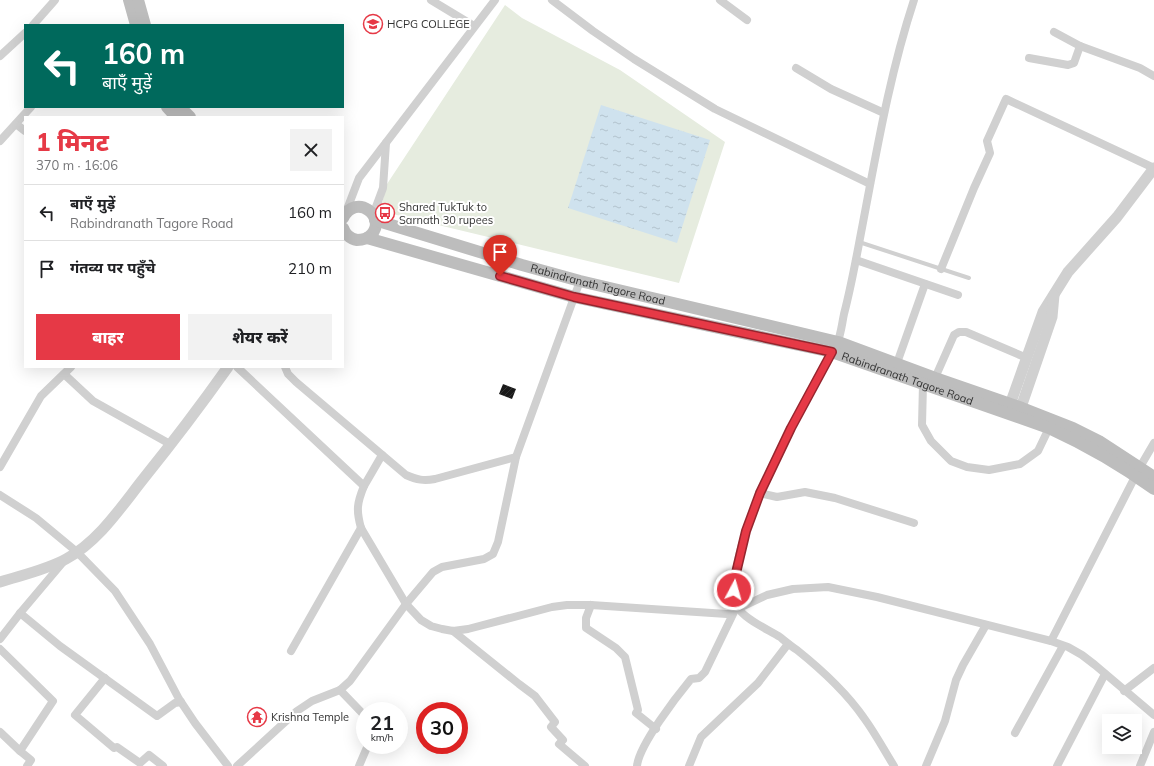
<!DOCTYPE html>
<html lang="hi">
<meta charset="utf-8">
<style>
body{margin:0;font-family:Mulish,"Noto Sans Devanagari",sans-serif;background:#f2f2f2;color:#202124;height:100vh;display:flex;flex-direction:column;font-size:15px;white-space:nowrap}
*{box-sizing:border-box;margin:0}
p{font-size:13px;color:#757577}
.icon{flex:none;width:22px;height:22px;fill:none;stroke:currentColor;stroke-width:2;stroke-linecap:round;stroke-linejoin:round}
.map{position:relative;flex:1;overflow:hidden}
.panel{position:absolute;left:24px;top:116px;width:320px;height:252px;display:flex;flex-direction:column;background:#fff;border-radius:0px;box-shadow:0 4px 16px #0002}
.panel>*{flex:none}
.guide{position:absolute;left:24px;top:24px;width:320px;height:84px;border-radius:0px;box-shadow:0 4px 16px #0002;background:#00695c;color:#fff;overflow:hidden}
.fabs{position:absolute;left:1102px;top:714px;display:grid;gap:8px}
.fabs a{display:grid;place-items:center;width:40px;height:40px;border-radius:0px;background:#fff;box-shadow:0 4px 16px #0002;font-size:20px}
.speed{position:absolute;left:356px;top:702px;display:flex;gap:8px;font-size:20px;font-weight:700;text-align:center}
.speed>*{display:grid;place-content:center;width:52px;height:52px;border-radius:50%;background:#fff;box-shadow:0 4px 16px #0002;line-height:1}
.speed small{font-size:10px;font-weight:400}
.speed .limit{border:6px solid #d22;background:#fff;color:#111}
.pin{position:absolute;display:grid;place-items:center;width:34px;height:34px;color:#fff;margin:-41px -17px;border-radius:50% 50% 50% 0;rotate:-45deg;box-shadow:0 0 4px #0007}
.pin .icon{rotate:45deg}
.me{position:absolute;width:44px;margin:-22px;rotate:6deg;stroke-linejoin:round;filter:drop-shadow(0 0 3px #0008)}
.turn{display:flex;align-items:center;gap:14px;height:84px;padding:0 12px;font-size:18px}
.turn .icon{width:52px;height:52px;stroke-width:2.5}
.turn b{display:block;font-size:28px;line-height:34px}
.round{display:grid;place-items:center;flex:none;width:42px;height:42px;border-radius:0px;background:#f2f2f2}
.headline{display:flex;align-items:center;justify-content:space-between;height:68px;padding:0 12px}
h1{font-size:24px;font-weight:800;line-height:30px;color:#e63946}
.cta{display:flex;gap:8px;margin-top:auto;padding:8px 12px}
.cta a{flex:1;height:46px;border-radius:0px;background:#e63946;color:#fff;font-size:16px;font-weight:800;line-height:46px;text-align:center}
.cta a+a{background:#f2f2f2;color:#202124}
ul{padding:0;list-style:none}
li{display:flex;align-items:center;gap:12px;height:56px;padding:0 12px;border-top:1px solid #e0e0e0}
li div{flex:1}
li b{display:block;font-size:15px}
li em{font-style:normal}
.map>svg:first-child{display:block}
</style>
<div class="map">
<svg width="1154" height="766" viewBox="0 0 1154 766">
<defs>
<pattern id="water-ripples" width="26" height="14" patternUnits="userSpaceOnUse"><rect width="26" height="14" fill="#cfe2ee"/><path d="M2 4q2-2 4 0t4 0M15 11q2-2 4 0t4 0" fill="none" stroke="#b2c2cd"/></pattern>
<pattern id="building-hatch" width="6" height="6" patternUnits="userSpaceOnUse"><rect width="6" height="6" fill="#1a1a1a"/><path d="M-1 1l2-2M0 6l6-6M5 7l2-2" fill="none" stroke="#333"/></pattern>
</defs>
<rect width="100%" height="100%" fill="#fff"/>
<!-- park -->
<polygon fill="#e6ecdf" points="505,5 522,18 620,70 725,142 679,283 380,211 387,184"/>
<!-- water -->
<polygon fill="url(#water-ripples)" points="601,105 710,140 677,243 568,208"/>
<!-- building -->
<polygon fill="url(#building-hatch)" points="503,384 516,389 512,399 499,394"/>
<g fill="none" stroke-linecap="round" stroke-linejoin="round">
<!-- service -->
<polyline stroke="#d0d0d0" stroke-width="4" points="859,242 969,278"/>
<!-- minor -->
<g stroke="#d0d0d0" stroke-width="8">
<polyline points="431,0 474,26"/>
<polyline points="552,0 593,31 634,59 715,109 870,184"/>
<polyline points="720,0 747,20"/>
<polyline points="33,25 55,0"/>
<polyline points="1054,32 1080,46 1140,68 1154,76"/>
<polyline points="0,56 25,33"/>
<polyline points="1029,58 1068,65 1074,63 1080,46"/>
<polyline points="796,68 831,89 884,113"/>
<polyline points="16,124 25,131"/>
<polyline points="0,141 31,107"/>
<polyline points="346,212 359,178 495,0"/>
<polyline points="373,215 383,188 386,143"/>
<polyline points="856,260 958,295"/>
<polyline points="941,269 974,188 990,153 987,141 1006,99 1154,168"/>
<polyline points="897,363 925,284"/>
<path d="M237,367L364,486C357,503 356,510 361,528L406,604L421,620L431,626L442,629L453,631L468,629L552,607L567,605H591L727,614L767,595L793,589L828,587L877,597L1051,641L1140,467L1154,443"/>
<path d="M285,367L288,374L296,382L406,475C417,480 424,481 435,479L516,457L580,281"/>
<polyline points="64,374 93,401 170,444"/>
<polyline points="935,378 954,335 959,332 966,332 1027,358"/>
<polyline points="923,384 922,425 931,441 951,461 967,467 989,470 1020,464 1038,451 1049,428"/>
<polyline points="0,467 41,396 71,367"/>
<polyline points="364,486 382,455"/>
<polyline points="759,493 777,497 805,492 835,498 914,523"/>
<polyline points="0,495 36,518 77,552 115,591 150,644 179,699 195,723 228,766"/>
<polyline points="591,605 586,618 586,628 616,648 625,657 638,710 636,713 656,729"/>
<polyline points="20,613 60,646 157,716 175,703 181,702"/>
<polyline points="453,631 519,684 535,696 555,722 551,727 563,740 559,744 585,766"/>
<polyline points="0,639 21,612 64,561"/>
<polyline points="1051,641 1068,647 1082,655 1095,665 1154,715"/>
<polyline points="0,649 53,701 20,751 31,760 27,766"/>
<polyline points="291,651 361,528"/>
<polyline points="105,678 75,715 114,748 117,747 140,763 149,755 163,766"/>
<polyline points="340,690 350,681 406,604 433,572 442,567 484,559 493,554 498,542 516,457"/>
<polyline points="1124,691 1154,668"/>
<polyline points="0,732 20,751"/>
<polyline points="1015,733 1063,646"/>
<polyline points="237,766 297,711 312,701 340,690 365,716"/>
<polyline points="359,766 368,745"/>
<path d="M637,766C639,745 677,696 691,679L699,678L705,672L734,612"/>
<polyline points="689,766 701,737 758,683 788,644"/>
<path d="M894,766C884,750 875,733 864,718C846,692 822,670 797,650C791,646 785,641 780,637C769,630 742,618 738,607C718,557 796,417 822,370C827,361 833,353 837,343C841,335 842,323 844,314C851,287 856,260 861,233C876,155 889,76 914,0"/>
<polyline points="926,766 945,721 956,680 963,665 986,625"/>
<polyline points="1057,766 1105,674"/>
<polyline points="1140,766 1154,732"/>
</g>
<!-- tertiary -->
<g stroke="#d0d0d0" stroke-width="11">
<polyline points="1007,413 1043,312 1068,272 1117,217 1154,168"/>
<polyline points="1018,416 1052,317 1054,295"/>
<path d="M0,582C22,575 46,570 66,559C99,541 121,507 144,478C173,442 201,405 228,367"/>
</g>
<!-- secondary -->
<g stroke="#bdbdbd" stroke-width="12">
<polyline points="129,0 136,25"/>
<polyline points="138,0 145,25"/>
<polyline points="167,107 176,117"/>
<polyline points="180,107 190,117"/>
<path d="M343,218C356,192 388,217 371,235C367,239 362,240 357,240C350,239 345,234 343,228"/>
<path id="s1" d="M375,220L522,265L580,281L838,342L935,378L1022,408L1073,428L1099,441L1154,477"/>
<path id="s2" d="M367,238L574,297L832,352L1049,428C1086,445 1121,465 1154,489"/>
</g>
</g>
<g fill="none" stroke-linecap="round" stroke-linejoin="round">
<!-- route casing -->
<g stroke="#96252e" stroke-width="10">
<polyline id="route" points="500,276 574,297 832,352 791,428 760,493 746,531 736,573 734,590"/>
</g>
<!-- route -->
<use href="#route" stroke="#e63946" stroke-width="7"/>
</g>
<!-- icons -->
<defs>
<g id="university-ring" transform="scale(1)"><circle r="9.5" fill="#fff" stroke="#e63946" stroke-width="1.5"/><path d="M0-5L7-2L0 1L-7-2ZM-4 1L0 2.5L4 1V4Q0 6-4 4Z" fill="#e63946"/></g>
<g id="bus-ring" transform="scale(1)"><circle r="9.5" fill="#fff" stroke="#e63946" stroke-width="1.5"/><path d="M-5-6H5V4H4V6H2V4H-2V6H-4V4H-5ZM-3.5-4V0h7V-4ZM-3.5 1.2v1.5H-2V1.2ZM2 1.2v1.5H3.5V1.2Z" fill="#e63946"/></g>
<g id="temple-ring" transform="scale(1)"><circle r="9.5" fill="#fff" stroke="#e63946" stroke-width="1.5"/><path d="M0-6L5-2H3V0L6.5 2.5H4V6H1.5V3h-3V6H-4V2.5H-6.5L-3 0V-2H-5Z" fill="#e63946"/></g>
</defs>
<g fill-rule="evenodd">
<use href="#university-ring" x="373" y="24"/>
<use href="#bus-ring" x="385" y="213"/>
<use href="#temple-ring" x="257" y="717"/>
</g>
<g text-anchor="middle" stroke-width="4" stroke-linejoin="round" paint-order="stroke">
<!-- poi labels -->
<g font-size="11" fill="#333" stroke="#fff" text-anchor="start">
<text x="387" y="28">HCPG COLLEGE</text>
<text x="399" y="211">Shared TukTuk to<tspan x="399" dy="13">Sarnath 30 rupees</tspan></text>
<text x="271" y="721">Krishna Temple</text>
</g>
<!-- street labels -->
<g font-size="11" fill="#333" stroke="#fff">
<text dy="4" stroke="none"><textPath href="#s1" startOffset="232">Rabindranath Tagore Road</textPath></text>
<text dy="4" stroke="none"><textPath href="#s2" startOffset="559">Rabindranath Tagore Road</textPath></text>
</g>
</g>
</svg>
<div class="fabs">
<a><svg class="icon" aria-label="layers" viewBox="0 0 24 24"><path d="M12 4l9 5-9 5-9-5zM3 14l9 5 9-5"/></svg></a>
</div>
<div class="speed"><div>21<small>km/h</small></div><div class="limit">30</div></div>
<div class="pin" style="left:500px;top:276px;background:#d93025"><svg class="icon" aria-label="arrive" viewBox="0 0 24 24"><path d="M6 21V4h12l-3 4 3 4H6"/></svg></div>
<svg class="me" style="left:734px;top:590px" viewBox="-20 -20 40 40"><circle r="17" fill="#e63946" stroke="#fff" stroke-width="3"/><path d="M0-11L8 9 0 5-8 9z" fill="#fff"/></svg>
<div class="guide">
<div class="turn"><svg class="icon" aria-label="left" viewBox="0 0 24 24"><path d="M17 20v-9H6M10 6l-5 5 5 5"/></svg><div><b>160 m</b>बाएँ मुड़ें</div></div>
</div>
<section class="panel">
<div class="headline"><div><h1>1 मिनट</h1><p>370 m · 16:06</p></div><a class="round"><svg class="icon" aria-label="close" viewBox="0 0 24 24"><path d="M6 6l12 12M18 6L6 18"/></svg></a></div>
<ul>
<li><svg class="icon" aria-label="left" viewBox="0 0 24 24"><path d="M17 20v-9H6M10 6l-5 5 5 5"/></svg><div><b>बाएँ मुड़ें</b><p>Rabindranath Tagore Road</p></div><em>160 m</em></li>
<li><svg class="icon" aria-label="arrive" viewBox="0 0 24 24"><path d="M6 21V4h12l-3 4 3 4H6"/></svg><div><b>गंतव्य पर पहुँचे</b></div><em>210 m</em></li>
</ul>
<div class="cta"><a>बाहर</a><a>शेयर करें</a></div>
</section>
</div>
